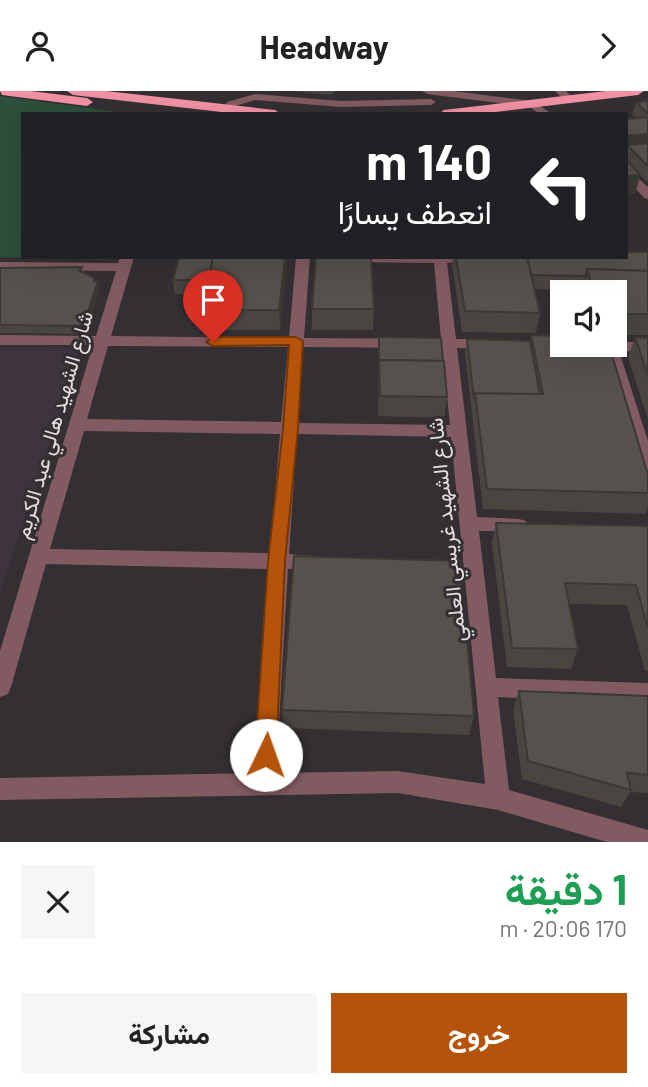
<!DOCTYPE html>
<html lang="ar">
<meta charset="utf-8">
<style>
body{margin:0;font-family:Barlow,Vazirmatn,sans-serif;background:#f6f6f6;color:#222;direction:rtl;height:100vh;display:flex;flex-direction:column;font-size:26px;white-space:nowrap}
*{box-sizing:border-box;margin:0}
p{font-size:23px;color:#767676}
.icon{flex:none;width:38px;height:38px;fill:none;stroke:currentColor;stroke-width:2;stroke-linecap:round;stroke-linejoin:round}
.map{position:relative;height:751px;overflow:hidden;direction:ltr}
.details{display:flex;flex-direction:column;background:#fff;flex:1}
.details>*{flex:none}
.hud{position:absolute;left:21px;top:21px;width:607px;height:147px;border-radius:0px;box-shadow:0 7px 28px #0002;direction:rtl;background:#202124;color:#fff;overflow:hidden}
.tools{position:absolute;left:550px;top:189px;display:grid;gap:14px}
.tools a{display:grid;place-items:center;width:77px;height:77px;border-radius:0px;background:#fff;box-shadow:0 7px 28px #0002;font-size:35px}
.pin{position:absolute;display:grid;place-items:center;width:60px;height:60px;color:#fff;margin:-72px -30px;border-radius:50% 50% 50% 0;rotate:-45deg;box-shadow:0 0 7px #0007}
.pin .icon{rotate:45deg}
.me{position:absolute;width:77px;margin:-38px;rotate:3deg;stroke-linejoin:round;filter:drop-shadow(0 0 5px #0008)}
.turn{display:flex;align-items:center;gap:24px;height:147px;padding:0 21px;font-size:32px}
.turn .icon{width:91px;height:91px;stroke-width:2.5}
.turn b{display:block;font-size:49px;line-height:60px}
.round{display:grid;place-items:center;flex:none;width:74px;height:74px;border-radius:0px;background:#f6f6f6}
.overview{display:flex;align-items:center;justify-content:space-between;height:119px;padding:0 21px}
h1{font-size:42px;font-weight:700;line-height:52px;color:#1e9e55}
.button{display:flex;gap:14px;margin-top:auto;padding:14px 21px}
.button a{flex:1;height:80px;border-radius:0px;background:#b45309;color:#fff;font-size:28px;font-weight:700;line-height:80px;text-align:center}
.button a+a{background:#f6f6f6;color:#222}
header{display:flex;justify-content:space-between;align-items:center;height:91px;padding:0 21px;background:#fff;font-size:32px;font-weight:700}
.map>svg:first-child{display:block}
</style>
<header><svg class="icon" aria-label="forward" viewBox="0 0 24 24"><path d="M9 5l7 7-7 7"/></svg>Headway<svg class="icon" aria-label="person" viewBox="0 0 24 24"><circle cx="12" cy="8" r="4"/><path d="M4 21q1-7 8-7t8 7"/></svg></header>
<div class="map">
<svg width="648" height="751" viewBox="0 0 648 751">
<rect width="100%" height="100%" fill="#332f33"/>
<!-- built -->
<polygon fill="#3e343d" points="0,256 68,257 74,259 78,265 0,502"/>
<!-- green -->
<polygon fill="#2d4f3b" points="0,5 132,23 23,23 23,166 112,166 110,169 0,166"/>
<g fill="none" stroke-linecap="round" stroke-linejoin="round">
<!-- street -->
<g fill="#825b62" fill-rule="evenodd">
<polygon points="422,0 453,0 533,10 549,21 539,23 530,16 427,3"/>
<polygon points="555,0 566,0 574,8 565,10"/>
<polygon points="255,3 341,10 431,8 436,11 431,14 341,16 255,9 235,15 231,21 222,19 227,11"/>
<polygon points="626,76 648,96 648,108 644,107 626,87"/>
<path d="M120,166H134L111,245L289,247L296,166H310L304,247L441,248L434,172L349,171L342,167L457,166L456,171L447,172L456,248H490L498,253L490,258L457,257L477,426L519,428L526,430L528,435L526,440H479L496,587L648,592V612L498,606L509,699L648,739V751H607L498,719L398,702L0,709V687L253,682L268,478L46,473L11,596L8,603L0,606V560L93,254H0V244L96,245L116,180L0,179V171L118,172ZM108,255L288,256L281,331L87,328ZM303,256L442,257L450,334L298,332ZM84,340L280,343L270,462L50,458ZM297,343L451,346L485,693L398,680L276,682L288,478L323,476L326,471L323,466L289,463Z"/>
<polygon points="614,251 648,251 648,261 619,260 648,350 648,383 639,377 604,260 588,260 580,255 614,254"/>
</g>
<!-- highway -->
<g fill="#f192a4" fill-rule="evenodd">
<polygon points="0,0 31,0 87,7 93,11 87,15 2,4"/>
<polygon points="67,0 106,0 275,19 281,23 239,23 73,4"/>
<polygon points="606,0 644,0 638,4 479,23 438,23 444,19"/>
</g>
</g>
<!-- wall -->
<g fill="#494641">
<polygon points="292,0 335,0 332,4"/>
<polygon points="648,10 648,90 646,90 640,84 635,103 626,104 626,28 636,27 632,24 636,11"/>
<polygon points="648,161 648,244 614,244 614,201 583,201 582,199 534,198 540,222 536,242 462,241 452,173 453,166 626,166"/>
<polygon points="179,166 287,166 280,239 225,239 223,219 226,203 175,203 173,189"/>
<polygon points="0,177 83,182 94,190 100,197 85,243 0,242"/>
<polygon points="312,218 374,218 373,239 312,239"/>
<polygon points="531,244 648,384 648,416 645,423 483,418 465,263 467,248 530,250"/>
<polygon points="379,246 443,270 447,306 444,327 378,325"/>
<polygon points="635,246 648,247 648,328 628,267"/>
<polygon points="496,432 648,435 648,580 645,580 627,514 569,513 578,558 571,578 507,576 492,452"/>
<polygon points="519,600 648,605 648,702 630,701 621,716 522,688 513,619"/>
<polygon points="282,619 474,625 469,644 284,637"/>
</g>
<!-- shaded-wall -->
<g fill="#3c3935">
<polygon points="648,43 648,55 627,54 626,56 626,45"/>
<polygon points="640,84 635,103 626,104 626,85"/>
<polygon points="285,166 287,166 287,172 280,239 279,219"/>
<polygon points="98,190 100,197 85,243 83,235"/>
</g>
<!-- building -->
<g fill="#55514c" stroke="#3c3935" stroke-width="2">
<polygon points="648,10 648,23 636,11"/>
<polygon points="648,26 648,43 626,45 626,28"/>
<polygon points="648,52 648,75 627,54"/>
<polygon points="626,68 640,84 626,85"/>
<polygon points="626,161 648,161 648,180 587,178 586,185 531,184 527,166 626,166"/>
<polygon points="179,166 213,166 210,183 211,189 173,189"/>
<polygon points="213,166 285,166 279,219 223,219 229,183 210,183"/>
<polygon points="316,166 371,166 374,218 312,218"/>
<polygon points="456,166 527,166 540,222 465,220"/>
<polygon points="82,176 80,180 93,186 94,190 98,190 83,235 0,234 0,177"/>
<polygon points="587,178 648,180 648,223 614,223 614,201 594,201"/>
<polygon points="531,244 562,245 562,254 609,254 648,384 648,402 487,398 475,302 543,303"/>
<polygon points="379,246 441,247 443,270 379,269 379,275"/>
<polygon points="635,246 648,247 648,285"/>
<polygon points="467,248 530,250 540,303 475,302 474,308"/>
<polygon points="379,269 444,270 447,306 380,305"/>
<polygon points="496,432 648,435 648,538 636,494 565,492 578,558 512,557"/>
<polygon points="294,465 460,470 474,625 282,619"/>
<polygon points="519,600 648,605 648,684 627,682 631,699 528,670"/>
</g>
<!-- route -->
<polygon fill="#b45309" stroke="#753606" stroke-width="2" points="296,246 303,250 298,338 285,470 276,664 273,671 266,674 258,671 255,664 268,470 283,338 289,254 213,255 206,251 213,246"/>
<g text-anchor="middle" stroke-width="6" stroke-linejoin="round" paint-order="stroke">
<!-- street labels -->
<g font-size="21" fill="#e2dfe1" stroke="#332f33">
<text transform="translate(54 334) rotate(-74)" y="7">شارع الشهيد هالي عبد الكريم</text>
<text transform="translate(447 439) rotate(-96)" y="7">شارع الشهيد غريسي العلمي</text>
</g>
</g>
</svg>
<div class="tools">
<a><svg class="icon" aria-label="sound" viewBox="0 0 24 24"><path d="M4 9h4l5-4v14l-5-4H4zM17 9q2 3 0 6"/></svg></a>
</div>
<div class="pin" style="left:213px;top:251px;background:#d93025"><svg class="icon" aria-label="arrive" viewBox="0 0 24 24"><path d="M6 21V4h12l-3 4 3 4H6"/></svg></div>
<svg class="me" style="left:266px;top:664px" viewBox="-20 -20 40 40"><circle r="19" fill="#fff"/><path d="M0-13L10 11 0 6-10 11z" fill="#b45309"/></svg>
<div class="hud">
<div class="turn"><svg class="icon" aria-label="left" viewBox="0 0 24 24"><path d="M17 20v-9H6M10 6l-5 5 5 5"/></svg><div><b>140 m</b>انعطف يسارًا</div></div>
</div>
</div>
<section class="details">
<div class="overview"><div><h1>1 دقيقة</h1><p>170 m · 20:06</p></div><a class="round"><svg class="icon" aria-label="close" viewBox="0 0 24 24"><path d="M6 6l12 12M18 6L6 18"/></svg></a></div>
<div class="button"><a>خروج</a><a>مشاركة</a></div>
</section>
